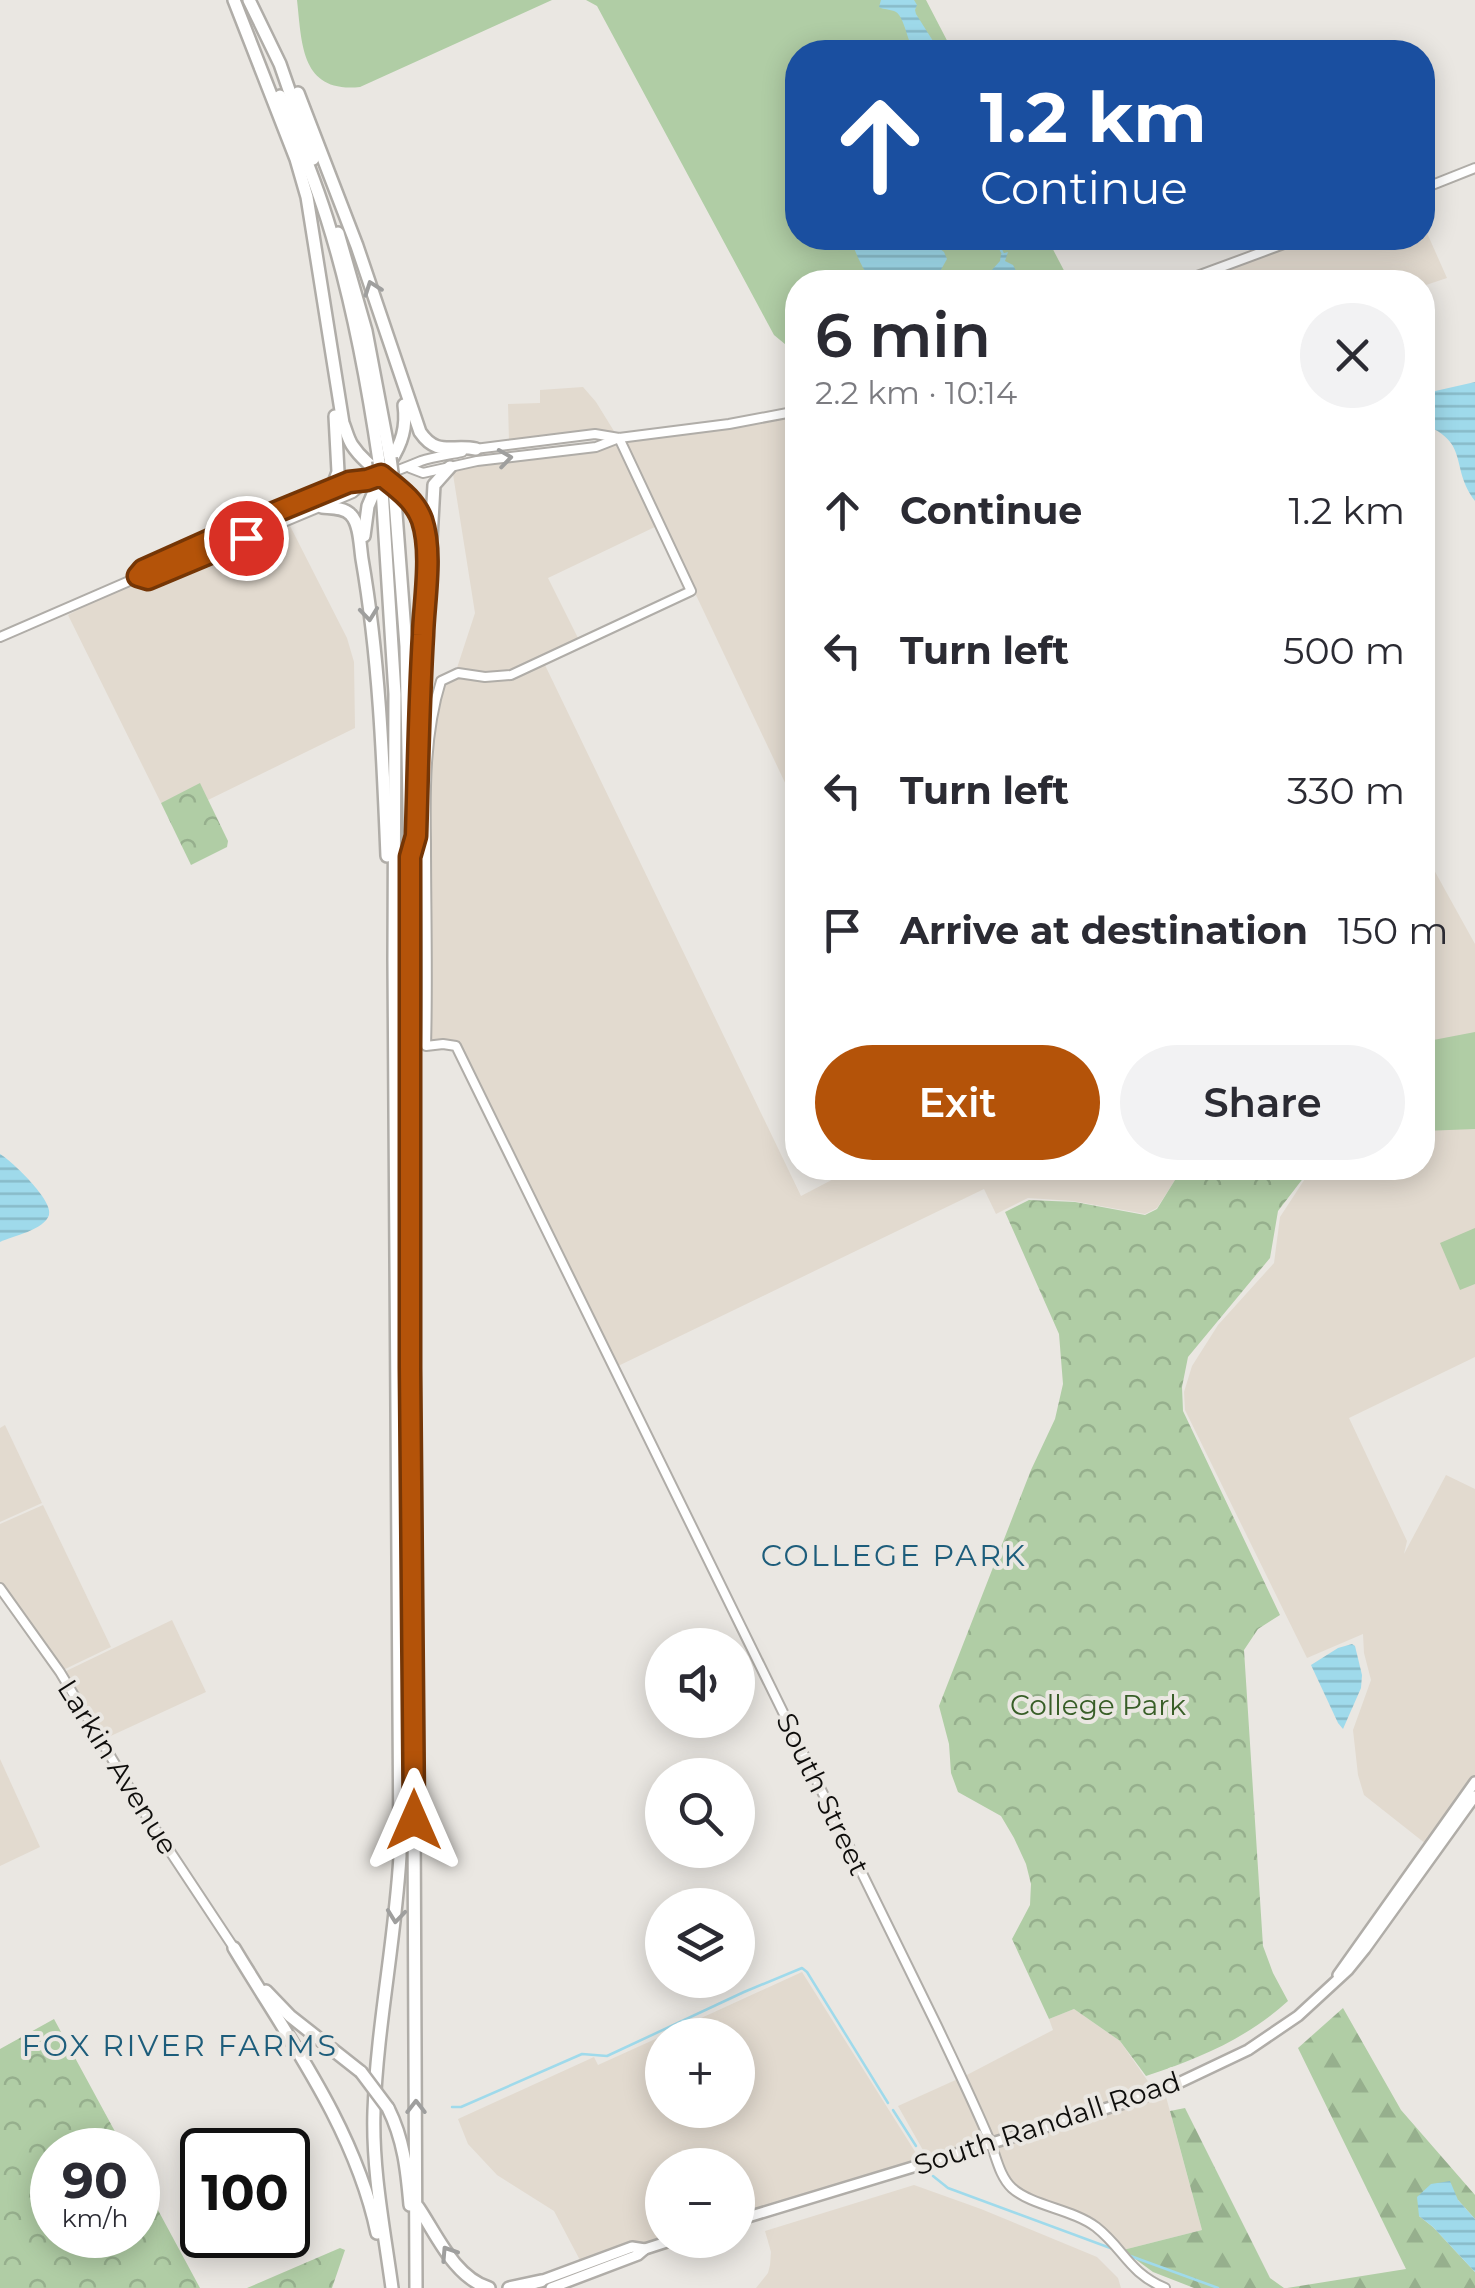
<!DOCTYPE html>
<meta charset="utf-8">
<style>
body{margin:0;font-family:Montserrat,sans-serif;background:#f2f2f3;color:#2b2b33;height:100vh;display:flex;flex-direction:column;font-size:38px;white-space:nowrap}
*{box-sizing:border-box;margin:0}
p{font-size:32px;color:#7c7c81}
.icon{flex:none;width:55px;height:55px;fill:none;stroke:currentColor;stroke-width:2;stroke-linecap:round;stroke-linejoin:round}
.map{position:relative;flex:1;overflow:hidden}
.details{position:absolute;left:785px;top:270px;width:650px;height:910px;display:flex;flex-direction:column;background:#fff;border-radius:40px;box-shadow:0 5px 25px #0003}
.details>*{flex:none}
.banner{position:absolute;left:785px;top:40px;width:650px;height:210px;border-radius:40px;box-shadow:0 5px 25px #0003;background:#1a4fa0;color:#fff;overflow:hidden}
.controls{position:absolute;left:645px;top:1628px;display:grid;gap:20px}
.controls a{display:grid;place-items:center;width:110px;height:110px;border-radius:50%;background:#fff;box-shadow:0 5px 25px #0003;font-size:50px}
.speed{position:absolute;left:30px;top:2128px;display:flex;gap:20px;font-size:50px;font-weight:700;text-align:center}
.speed>*{display:grid;place-content:center;width:130px;height:130px;border-radius:50%;background:#fff;box-shadow:0 5px 25px #0003;line-height:1}
.speed small{font-size:25px;font-weight:400}
.speed .limit{border:5px solid #111;border-radius:15px;background:#fff;color:#111}
.pin{position:absolute;display:grid;place-items:center;width:85px;height:85px;color:#fff;margin:-42px;border:5px solid #fff;border-radius:50%;box-shadow:0 2px 10px #0007}
.me{position:absolute;width:110px;margin:-55px;rotate:0deg;stroke-linejoin:round;filter:drop-shadow(0 0 8px #0008)}
.turn{display:flex;align-items:center;gap:35px;height:210px;padding:0 30px;font-size:45px}
.turn .icon{width:130px;height:130px;stroke-width:2.5}
.turn b{display:block;font-size:70px;line-height:85px}
.round{display:grid;place-items:center;flex:none;width:105px;height:105px;border-radius:52px;background:#f2f2f3}
.head{display:flex;align-items:center;justify-content:space-between;height:170px;padding:0 30px}
h1{font-size:60px;font-weight:600;line-height:75px}
.cta{display:flex;gap:20px;margin-top:auto;padding:20px 30px}
.cta a{flex:1;height:115px;border-radius:60px;background:#b45309;color:#fff;font-size:40px;font-weight:600;line-height:115px;text-align:center}
.cta a+a{background:#f2f2f3;color:#2b2b33}
ul{padding:0;list-style:none}
li{display:flex;align-items:center;gap:30px;height:140px;padding:0 30px}
li div{flex:1}
li b{display:block;font-size:38px}
li em{font-style:normal}
.map>svg:first-child{display:block}
</style>
<div class="map">
<svg width="1475" height="2288" viewBox="0 0 1475 2288">
<defs>
<pattern id="forest-firs" width="22" height="20" patternUnits="userSpaceOnUse" patternTransform="scale(2.5)"><rect width="22" height="20" fill="#b0cda5"/><path d="M5 1l3.5 6h-7zM16 11l3.5 6h-7z" fill="#96af8d"/></pattern>
<pattern id="park-crowns" width="20" height="18" patternUnits="userSpaceOnUse" patternTransform="scale(2.5)"><rect width="20" height="18" fill="#b0cda5"/><path d="M2 6a3 3 0 1 1 6 0M12 15a3 3 0 1 1 6 0" fill="none" stroke="#96af8d"/></pattern>
<pattern id="water-rules" width="6" height="5" patternUnits="userSpaceOnUse" patternTransform="scale(2.5)"><rect width="6" height="5" fill="#9fdaeb"/><path d="M0 2.5h6" fill="none" stroke="#88bac8"/></pattern>
</defs>
<rect width="100%" height="100%" fill="#eae7e2"/>
<!-- built -->
<g fill="#e2dacf">
<polygon points="1423,224 1447,278 1423,286 1422,282 1184,282 1302,238 1422,238"/>
<polygon points="583,387 596,402 617,436 509,442 508,404 540,403 540,390"/>
<polygon points="797,413 797,808 622,439"/>
<polygon points="619,440 659,525 548,578 580,642 518,671 497,675 474,675 486,679 512,677 544,663 801,1196 845,1173 851,1168 1198,1168 1193,1173 1175,1180 1157,1208 1145,1214 1073,1201 1028,1198 996,1214 984,1189 616,1367 457,1044 429,1044 427,817 433,725 443,682 458,675 474,674 456,671 475,613 452,468 595,448"/>
<polygon points="288,522 347,638 354,662 355,728 208,800 200,784 161,803 68,615 138,577 149,580"/>
<polygon points="1423,850 1475,944 1475,1357 1349,1418 1407,1541 1404,1554 1446,1475 1475,1489 1475,1777 1426,1844 1364,1795 1358,1775 1353,1730 1371,1680 1364,1653 1363,1634 1307,1658 1185,1410 1184,1392 1192,1366 1218,1325 1274,1263 1280,1217 1312,1168 1422,1168"/>
<polygon points="5,1425 42,1503 0,1522 0,1428"/>
<polygon points="43,1505 111,1647 61,1671 0,1586 0,1524"/>
<polygon points="172,1620 206,1692 102,1740 62,1673"/>
<polygon points="0,1759 40,1847 0,1866"/>
<polygon points="802,1972 921,2161 738,2218 738,2165 662,2165 662,2240 582,2264 554,2211 497,2175 468,2144 458,2119 594,2057 598,2065 662,2036 662,2110 738,2110 738,2035 664,2035"/>
<polygon points="1074,2009 1120,2041 1154,2090 992,2140 963,2077 1053,2030 1049,2019"/>
<polygon points="960,2078 989,2141 928,2159 898,2106"/>
<polygon points="1165,2093 1202,2230 1123,2250 1114,2237 1089,2216 1022,2192 1008,2179 994,2146"/>
<polygon points="914,2185 981,2209 1097,2257 1118,2278 1121,2288 756,2288 768,2273 770,2265 771,2252 765,2231"/>
</g>
<!-- grass -->
<g fill="#b0cda5">
<path d="M297,0H552L360,87C301,93 302,45 297,0Z"/>
<polygon points="586,0 926,0 953,52 798,52 798,238 1047,238 1070,282 798,282 797,354 774,335 597,6"/>
<polygon points="1475,1032 1475,1129 1423,1131 1423,1042"/>
<polygon points="1475,1228 1475,1284 1460,1290 1440,1243"/>
</g>
<!-- forest -->
<g fill="url(#forest-firs)">
<polygon points="1343,2008 1401,2110 1475,2195 1475,2219 1458,2200 1419,2216 1433,2227 1475,2272 1475,2288 1287,2288 1406,2269 1298,2048"/>
<polygon points="1185,2108 1270,2278 1284,2288 1194,2288 1153,2272 1123,2250 1202,2230 1170,2111"/>
</g>
<!-- park -->
<g fill="url(#park-crowns)">
<polygon points="200,783 228,841 227,847 191,865 161,803"/>
<path d="M1198,1168H1311L1278,1211L1270,1258L1188,1357L1182,1387L1183,1411L1280,1615L1258,1629L1244,1650L1263,1946L1273,1973L1288,2001C1246,2039 1198,2059 1146,2076L1120,2041L1074,2009L1049,2019L1012,1939L1030,1905L1031,1884L1026,1864L1014,1838L1001,1816L958,1792L951,1773L949,1744L939,1706L1031,1470L1055,1419L1063,1384L1059,1334L1005,1212L1029,1200L1075,1202L1145,1215L1157,1209L1175,1180L1193,1174Z"/>
<polygon points="54,2019 125,2150 52,2150 52,2235 138,2235 138,2173 200,2288 0,2288 0,2049"/>
<polygon points="340,2248 345,2250 332,2288 247,2288"/>
</g>
<!-- water -->
<g fill="url(#water-rules)">
<path d="M881,0H914L917,5L915,10L916,14L933,41L927,51L915,52C907,42 905,18 896,12C891,9 884,10 879,7Z"/>
<path d="M851,238H926L944,252L947,259L934,282H878C874,278 870,276 866,272C862,268 852,245 851,238Z"/>
<polygon points="1008,252 1005,261 1013,265 1022,282 981,282 1000,261 1001,254"/>
<path d="M1475,382V501C1449,466 1471,443 1423,424L1422,394Z"/>
<path d="M0,1154C12,1161 54,1201 49,1215C44,1230 13,1236 0,1242Z"/>
<polygon points="1352,1644 1355,1646 1362,1675 1361,1688 1343,1729 1338,1723 1311,1665 1338,1648"/>
<polygon points="1450,2181 1458,2200 1475,2219 1475,2272 1433,2227 1419,2216 1417,2197 1431,2184"/>
</g>
<g fill="none" stroke-linecap="round" stroke-linejoin="round">
<!-- stream -->
<g stroke="#9fdaeb" stroke-width="2.5">
<polyline points="995,238 1003,254"/>
<polyline points="452,2107 461,2107 582,2054 607,2056 744,1992 802,1968 807,1972 888,2103"/>
<polyline points="893,2110 916,2146"/>
<polyline points="933,2176 948,2188 1113,2249"/>
<polyline points="1125,2254 1218,2288"/>
</g>
<!-- secondary casing -->
<g stroke="#b0ada8" stroke-width="12">
<g id="secondary">
<polyline points="1422,189 1475,168"/>
<polyline points="1181,282 1300,238"/>
<path d="M619,438L691,591L511,675L485,677L458,673L441,681C425,732 425,789 426,843C426,911 428,979 426,1046L443,1044L456,1046L937,2026C955,2064 973,2101 989,2139C996,2155 999,2176 1012,2188C1032,2206 1072,2209 1096,2227C1124,2249 1128,2272 1165,2288"/>
<polyline points="475,449 595,434 619,438"/>
<polyline points="410,468 423,473 477,461 596,447 619,438 729,424 798,411"/>
<polyline points="138,576 148,579 353,493 367,481"/>
<path d="M0,637L127,582L138,576L143,570L349,482C374,480 397,471 421,461C433,457 448,455 462,452"/>
<polyline points="0,1588 60,1672 142,1809 234,1948"/>
</g>
</g>
<!-- primary casing -->
<g stroke="#b0ada8" stroke-width="14">
<g id="primary">
<polyline points="1338,1975 1475,1782"/>
<polyline points="738,2220 1134,2100 1168,2088 1248,2050 1298,2016 1348,1970 1365,1949 1475,1796"/>
<polyline points="535,2283 632,2247 645,2249"/>
<polyline points="551,2288 638,2255 645,2249 673,2240"/>
</g>
</g>
<!-- highway casing -->
<g stroke="#b0ada8" stroke-width="16">
<g id="highway">
<path d="M234,0L296,159L307,197L343,423C346,430 348,439 352,445C371,474 411,487 422,521C428,538 426,558 427,576"/>
<polyline points="249,0 280,64 313,159"/>
<path d="M298,93L357,246L420,432C437,457 452,444 476,449"/>
<path d="M280,96C297,136 314,178 327,219C352,298 367,379 379,461"/>
<polyline points="338,233 366,331 390,458"/>
<path d="M390,462C402,443 407,427 404,405"/>
<polyline points="394,487 406,646 410,857 416,2288"/>
<polyline points="332,488 338,472 335,416"/>
<path d="M382,489L395,694L394,960L400,1856C395,1942 377,2026 374,2111C372,2170 384,2229 392,2288"/>
<path d="M322,507C331,508 344,507 351,515C360,524 360,546 362,559C379,657 383,757 387,856"/>
<polyline points="364,536 368,506 380,478"/>
<polyline points="431,539 434,485 450,467"/>
<polyline points="417,834 422,663 427,572"/>
<path d="M234,1948C288,2038 355,2128 377,2233"/>
<polyline points="266,1991 290,2016 361,2072"/>
<path d="M388,2108C404,2140 407,2171 410,2205"/>
<path d="M418,2207C437,2235 454,2277 489,2288"/>
<polyline points="509,2288 541,2281"/>
</g>
</g>
<!-- secondary -->
<use href="#secondary" stroke="#fff" stroke-width="8"/>
<!-- primary -->
<use href="#primary" stroke="#fff" stroke-width="9"/>
<!-- highway -->
<use href="#highway" stroke="#fff" stroke-width="11"/>
<!-- highway-bridge casing -->
<g stroke="#b0ada8" stroke-width="16" stroke-linecap="butt">
<g id="highway-bridge">
<polyline points="390,458 394,487"/>
<polyline points="379,461 382,489"/>
<polyline points="361,2072 388,2108"/>
</g>
</g>
<!-- highway-bridge -->
<use href="#highway-bridge" stroke="#fff" stroke-width="11"/>
</g>
<!-- one-way arrows -->
<defs><path id="oneway-chevron" d="M-2-3.5L2.5 0L-2 3.5" fill="none" stroke-width="1.6" stroke-linecap="round" stroke-linejoin="round" transform="scale(2.5)"/></defs>
<g stroke="#9f9f9e">
<use href="#oneway-chevron" transform="translate(372 288) rotate(-110)"/>
<use href="#oneway-chevron" transform="translate(505 458) rotate(-8)"/>
<use href="#oneway-chevron" transform="translate(369 614) rotate(84)"/>
<use href="#oneway-chevron" transform="translate(396 1916) rotate(96)"/>
<use href="#oneway-chevron" transform="translate(416 2107) rotate(-90)"/>
<use href="#oneway-chevron" transform="translate(448 2253) rotate(-123)"/>
</g>
<g fill="none" stroke-linecap="round" stroke-linejoin="round">
<!-- route casing -->
<g stroke="#753606" stroke-width="25">
<path id="route" d="M246,538L148,579L138,576L143,570L237,528L349,482L367,480L381,475C397,488 415,500 422,520C433,553 424,601 423,635C419,702 418,769 416,836L410,857V1368L414,1820"/>
</g>
<!-- route -->
<use href="#route" stroke="#b45309" stroke-width="18"/>
</g>
<g text-anchor="middle" stroke-width="8" stroke-linejoin="round" paint-order="stroke">
<!-- park labels -->
<g font-size="28" fill="#385e27" stroke="#eae7e2">
<text x="1098" y="1715">College Park</text>
</g>
<!-- street labels -->
<g font-size="28" fill="#0f0e0c" stroke="#eae7e2">
<text transform="translate(118 1767) rotate(58)" y="10">Larkin Avenue</text>
<text transform="translate(823 1794) rotate(64)" y="10">South Street</text>
<text transform="translate(1047 2123) rotate(-18)" y="10">South Randall Road</text>
</g>
<!-- neighbourhood labels -->
<g font-size="30" letter-spacing="2.5" fill="#1d5d7b" stroke="#eae7e2">
<text x="894" y="1566">COLLEGE PARK</text>
<text x="180" y="2056">FOX RIVER FARMS</text>
</g>
</g>
</svg>
<div class="controls">
<a><svg class="icon" aria-label="sound" viewBox="0 0 24 24"><path d="M4 9h4l5-4v14l-5-4H4zM17 9q2 3 0 6"/></svg></a>
<a><svg class="icon" aria-label="search" viewBox="0 0 24 24"><circle cx="10" cy="10" r="6"/><path d="M15 15l6 6"/></svg></a>
<a><svg class="icon" aria-label="layers" viewBox="0 0 24 24"><path d="M12 4l9 5-9 5-9-5zM3 14l9 5 9-5"/></svg></a>
<a>+</a>
<a>−</a>
</div>
<div class="speed"><div>90<small>km/h</small></div><div class="limit">100</div></div>
<div class="pin" style="left:246px;top:538px;background:#d93025"><svg class="icon" aria-label="arrive" viewBox="0 0 24 24"><path d="M6 21V4h12l-3 4 3 4H6"/></svg></div>
<svg class="me" style="left:414px;top:1820px" viewBox="-20 -20 40 40"><path d="M0-17L14 15 0 8-14 15z" fill="#b45309" stroke="#fff" stroke-width="4"/></svg>
<div class="banner">
<div class="turn"><svg class="icon" aria-label="ahead" viewBox="0 0 24 24"><path d="M12 20V5M6 11l6-6 6 6"/></svg><div><b>1.2 km</b>Continue</div></div>
</div>
<section class="details">
<div class="head"><div><h1>6 min</h1><p>2.2 km · 10:14</p></div><a class="round"><svg class="icon" aria-label="close" viewBox="0 0 24 24"><path d="M6 6l12 12M18 6L6 18"/></svg></a></div>
<ul>
<li><svg class="icon" aria-label="ahead" viewBox="0 0 24 24"><path d="M12 20V5M6 11l6-6 6 6"/></svg><div><b>Continue</b></div><em>1.2 km</em></li>
<li><svg class="icon" aria-label="left" viewBox="0 0 24 24"><path d="M17 20v-9H6M10 6l-5 5 5 5"/></svg><div><b>Turn left</b></div><em>500 m</em></li>
<li><svg class="icon" aria-label="left" viewBox="0 0 24 24"><path d="M17 20v-9H6M10 6l-5 5 5 5"/></svg><div><b>Turn left</b></div><em>330 m</em></li>
<li><svg class="icon" aria-label="arrive" viewBox="0 0 24 24"><path d="M6 21V4h12l-3 4 3 4H6"/></svg><div><b>Arrive at destination</b></div><em>150 m</em></li>
</ul>
<div class="cta"><a>Exit</a><a>Share</a></div>
</section>
</div>
